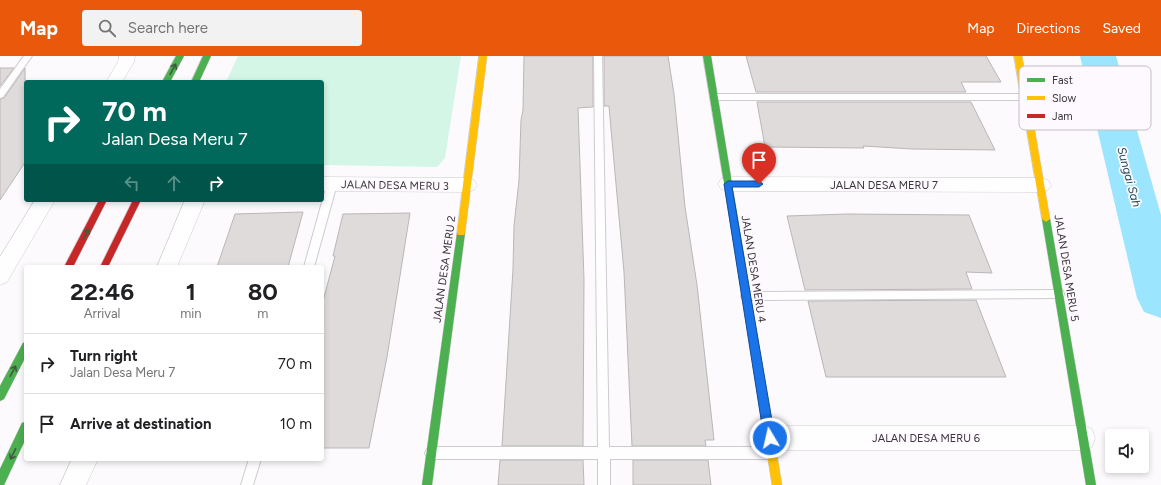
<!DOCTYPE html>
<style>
body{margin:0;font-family:Figtree,sans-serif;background:#f2f2f2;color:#202124;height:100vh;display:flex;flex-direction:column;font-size:15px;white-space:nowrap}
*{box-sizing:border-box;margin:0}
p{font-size:13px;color:#757577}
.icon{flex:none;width:22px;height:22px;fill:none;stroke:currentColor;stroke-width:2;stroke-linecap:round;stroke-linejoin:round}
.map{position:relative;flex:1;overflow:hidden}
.sheet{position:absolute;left:24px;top:209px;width:300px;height:196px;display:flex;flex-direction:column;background:#fff;border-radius:4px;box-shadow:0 2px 6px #0003}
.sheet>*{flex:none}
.banner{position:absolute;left:24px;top:24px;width:300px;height:122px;border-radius:4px;box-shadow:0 2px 6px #0003;background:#00695c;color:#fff;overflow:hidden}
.tools{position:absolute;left:1105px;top:373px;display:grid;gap:8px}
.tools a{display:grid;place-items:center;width:44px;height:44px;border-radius:4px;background:#fff;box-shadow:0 2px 6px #0003;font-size:20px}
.pin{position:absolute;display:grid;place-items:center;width:34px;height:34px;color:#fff;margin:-41px -17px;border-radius:50% 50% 50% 0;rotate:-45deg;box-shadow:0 0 4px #0007}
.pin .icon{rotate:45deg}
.me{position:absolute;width:44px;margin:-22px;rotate:351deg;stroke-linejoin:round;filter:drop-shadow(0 0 3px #0008)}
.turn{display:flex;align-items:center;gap:14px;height:84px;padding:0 12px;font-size:18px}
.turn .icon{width:52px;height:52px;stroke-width:2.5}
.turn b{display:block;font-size:28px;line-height:34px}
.lanes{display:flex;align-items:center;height:38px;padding:0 12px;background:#0003;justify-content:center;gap:20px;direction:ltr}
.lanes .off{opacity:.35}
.eta{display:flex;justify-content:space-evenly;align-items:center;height:68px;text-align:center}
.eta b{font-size:24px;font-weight:700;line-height:28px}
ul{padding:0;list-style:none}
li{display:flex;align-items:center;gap:12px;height:60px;padding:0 12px;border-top:1px solid #e0e0e0}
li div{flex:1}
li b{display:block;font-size:15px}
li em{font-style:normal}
header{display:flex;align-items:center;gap:24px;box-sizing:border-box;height:56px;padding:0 20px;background:#ea580c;color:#fff}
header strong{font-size:19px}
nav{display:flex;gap:22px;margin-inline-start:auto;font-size:14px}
.search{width:280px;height:36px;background:#f2f2f2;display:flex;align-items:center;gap:10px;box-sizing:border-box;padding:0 14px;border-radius:4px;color:#757577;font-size:15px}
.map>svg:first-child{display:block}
</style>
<header>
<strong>Map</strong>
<div class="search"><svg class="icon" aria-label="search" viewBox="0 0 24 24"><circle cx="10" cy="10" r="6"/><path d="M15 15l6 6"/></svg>Search here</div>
<nav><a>Map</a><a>Directions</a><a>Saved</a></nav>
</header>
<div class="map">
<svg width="1161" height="429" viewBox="0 0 1161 429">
<rect width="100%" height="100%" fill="#fdfafe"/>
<!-- green -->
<polygon fill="#d4f6e6" points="238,0 461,0 445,102 437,111 322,109 322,26 226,26"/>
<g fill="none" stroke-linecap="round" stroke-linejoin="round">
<!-- river -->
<polygon fill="#9be6fe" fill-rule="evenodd" points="1080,0 1116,0 1161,159 1161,262 1144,256 1137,242"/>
</g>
<!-- building -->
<g fill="#e0dbdb" stroke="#bbb6b6">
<polygon points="524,0 593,0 593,51 578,52 584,223 583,390 502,390 513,213 514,170 519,124 521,64 523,54"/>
<polygon points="604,0 668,0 674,38 685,151 697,229 714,384 705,384 706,390 632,390 624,216 610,62 609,50 604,50"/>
<polygon points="746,0 986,0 1001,26 961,26 966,36 756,36"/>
<polygon points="0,12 14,12 0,30"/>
<polygon points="25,12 26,105 0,144 0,43 4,42"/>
<polygon points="757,46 971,46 995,94 912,93 863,90 864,92 765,91"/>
<polygon points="303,156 288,211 217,211 235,158"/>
<polygon points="410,157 387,301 369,392 322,392 322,249 335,200 333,200 343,158"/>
<polygon points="847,158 969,159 992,217 966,216 972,233 805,234 787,160"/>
<polygon points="976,244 1006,321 826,321 808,245"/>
<polygon points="500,404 583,404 584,429 498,429"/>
<polygon points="633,404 708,404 711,429 633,429"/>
</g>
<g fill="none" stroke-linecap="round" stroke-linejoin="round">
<!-- lane casing -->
<g stroke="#cecbcf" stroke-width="2">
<g id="lane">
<polygon points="24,0 32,0 3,41 0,42 0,33"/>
<polygon points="594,0 602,0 609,391 772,391 776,393 778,397 776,401 772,403 610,403 610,429 598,429 598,403 431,403 427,401 425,397 427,393 431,391 598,391"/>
<polygon points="714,38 1025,38 1029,41 1025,44 714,44 710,41"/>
<polygon points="332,125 337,128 314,211 304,211 327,128"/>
<polygon points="1059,234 1063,235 1064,238 1063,241 1059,242 746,244 742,243 741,240 742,237 746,236"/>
<polygon points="249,403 261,403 253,429 241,429"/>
</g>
</g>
<!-- street casing -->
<g stroke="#cecbcf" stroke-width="1">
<g id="street">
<polygon points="119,0 135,0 134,6 122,26 106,26 118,6"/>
<polygon points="322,121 467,122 474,124 477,129 474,134 467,136 322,135"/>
<polygon points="728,121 1041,122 1048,124 1051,129 1048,134 1041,136 728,135 721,133 718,128 721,123"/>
<polygon points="35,144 55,144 7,226 0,229 0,201"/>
<polygon points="185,144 205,144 177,211 157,211"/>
<polygon points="770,370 1083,370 1092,373 1095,382 1092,391 1083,394 770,394 761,391 758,382 761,373"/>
<polygon points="72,403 98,403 86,429 60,429"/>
</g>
</g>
<!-- fast casing -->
<g stroke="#cecbcf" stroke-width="1">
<g id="fast">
<polygon points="176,0 184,0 170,26 162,26"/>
<polygon points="203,0 211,0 199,26 191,26"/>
<polygon points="703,0 711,0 746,212 745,215 739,215 738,212"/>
<polygon points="1046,160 1050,163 1096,429 1086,429 1042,163"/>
<polygon points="461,174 464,175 465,177 432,429 422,429 457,177 458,175"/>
<polygon points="26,286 26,300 4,343 0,345 0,330 23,287"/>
<polygon points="26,366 26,382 4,429 0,429 0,413 22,367"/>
</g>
</g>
<!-- slow casing -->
<g stroke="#cecbcf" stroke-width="1">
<g id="slow">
<polygon points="479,0 487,0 465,177 464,179 458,179 457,177"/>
<polygon points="1014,0 1022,0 1050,163 1046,166 1042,163"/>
<polygon points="742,208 745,209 746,212 782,429 772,429 738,212 739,209"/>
</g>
</g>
<!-- jam casing -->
<g stroke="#cecbcf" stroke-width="1">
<g id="jam">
<polygon points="99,144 107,144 73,211 64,211"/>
<polygon points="133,144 141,144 108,211 100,211"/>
</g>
</g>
<!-- lane -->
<use href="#lane" fill="#fffeff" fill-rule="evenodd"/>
<!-- street -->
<use href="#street" fill="#fffeff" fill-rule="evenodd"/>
<!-- fast -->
<use href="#fast" fill="#4caf50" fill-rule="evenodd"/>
<!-- slow -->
<use href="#slow" fill="#ffc107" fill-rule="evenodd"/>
<!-- jam -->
<use href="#jam" fill="#c62828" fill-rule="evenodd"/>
</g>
<!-- one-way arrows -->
<defs><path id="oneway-shaft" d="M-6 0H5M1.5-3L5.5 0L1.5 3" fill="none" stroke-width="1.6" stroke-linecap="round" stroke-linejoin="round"/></defs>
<g stroke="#3f5a41">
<use href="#oneway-shaft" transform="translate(173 13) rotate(-62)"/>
<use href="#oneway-shaft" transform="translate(86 178) rotate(-62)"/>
<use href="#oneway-shaft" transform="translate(13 315) rotate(-62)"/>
<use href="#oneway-shaft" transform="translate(13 398) rotate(116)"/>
</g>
<!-- route -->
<polygon fill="#1a73e8" stroke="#114b97" points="728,125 759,125 763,128 759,131 732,131 775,382 774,385 770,387 766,385 764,382 724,128"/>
<g text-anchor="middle" stroke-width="3.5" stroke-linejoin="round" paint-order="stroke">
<!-- street labels -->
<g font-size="11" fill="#39353a" stroke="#fef9ff">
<text transform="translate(395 129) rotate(1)" y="4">JALAN DESA MERU 3</text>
<text x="884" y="133">JALAN DESA MERU 7</text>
<text transform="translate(1067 212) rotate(81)" y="4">JALAN DESA MERU 5</text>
<text transform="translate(444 213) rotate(-82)" y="4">JALAN DESA MERU 2</text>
<text transform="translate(754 213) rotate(81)" y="4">JALAN DESA MERU 4</text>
<text x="926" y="386">JALAN DESA MERU 6</text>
</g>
<!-- water labels -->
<g font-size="12" font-style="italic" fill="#1c4c5a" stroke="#fef9ff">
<text transform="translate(1129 121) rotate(75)" y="4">Sungai Sah</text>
</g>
</g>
<!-- legend -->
<rect x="1019" y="10" width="132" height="64" rx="6" fill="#fef9ff" stroke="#c3bec4" stroke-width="1"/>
<rect x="1027" y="22" width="18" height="4" fill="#4caf50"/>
<rect x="1027" y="40" width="18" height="4" fill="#ffc107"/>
<rect x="1027" y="58" width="18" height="4" fill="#c62828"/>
<g font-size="11" fill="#39353a">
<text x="1052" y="28">Fast</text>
<text x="1052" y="46">Slow</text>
<text x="1052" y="64">Jam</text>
</g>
</svg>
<div class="tools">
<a><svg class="icon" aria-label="sound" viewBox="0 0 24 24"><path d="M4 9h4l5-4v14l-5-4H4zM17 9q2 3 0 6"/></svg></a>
</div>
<div class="pin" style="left:759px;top:128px;background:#d93025"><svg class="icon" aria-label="arrive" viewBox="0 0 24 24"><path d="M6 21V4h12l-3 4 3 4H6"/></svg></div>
<svg class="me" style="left:770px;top:382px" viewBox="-20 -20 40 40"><circle r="17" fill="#1a73e8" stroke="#fff" stroke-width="3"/><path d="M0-11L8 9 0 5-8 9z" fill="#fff"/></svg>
<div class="banner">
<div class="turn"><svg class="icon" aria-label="right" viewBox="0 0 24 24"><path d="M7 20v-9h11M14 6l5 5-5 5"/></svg><div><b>70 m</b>Jalan Desa Meru 7</div></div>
<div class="lanes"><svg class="icon off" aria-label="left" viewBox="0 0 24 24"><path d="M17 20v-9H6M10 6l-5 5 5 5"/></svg><svg class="icon off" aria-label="ahead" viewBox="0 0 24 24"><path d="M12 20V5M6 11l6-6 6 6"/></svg><svg class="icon" aria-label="right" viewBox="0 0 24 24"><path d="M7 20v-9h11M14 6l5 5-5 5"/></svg></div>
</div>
<section class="sheet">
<div class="eta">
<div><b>22:46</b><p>Arrival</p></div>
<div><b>1</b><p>min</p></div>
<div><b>80</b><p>m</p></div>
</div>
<ul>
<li><svg class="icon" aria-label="right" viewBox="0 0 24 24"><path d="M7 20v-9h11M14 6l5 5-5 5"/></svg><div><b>Turn right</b><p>Jalan Desa Meru 7</p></div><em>70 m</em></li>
<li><svg class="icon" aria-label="arrive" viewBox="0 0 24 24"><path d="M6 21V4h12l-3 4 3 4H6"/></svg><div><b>Arrive at destination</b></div><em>10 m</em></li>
</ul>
</section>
</div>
